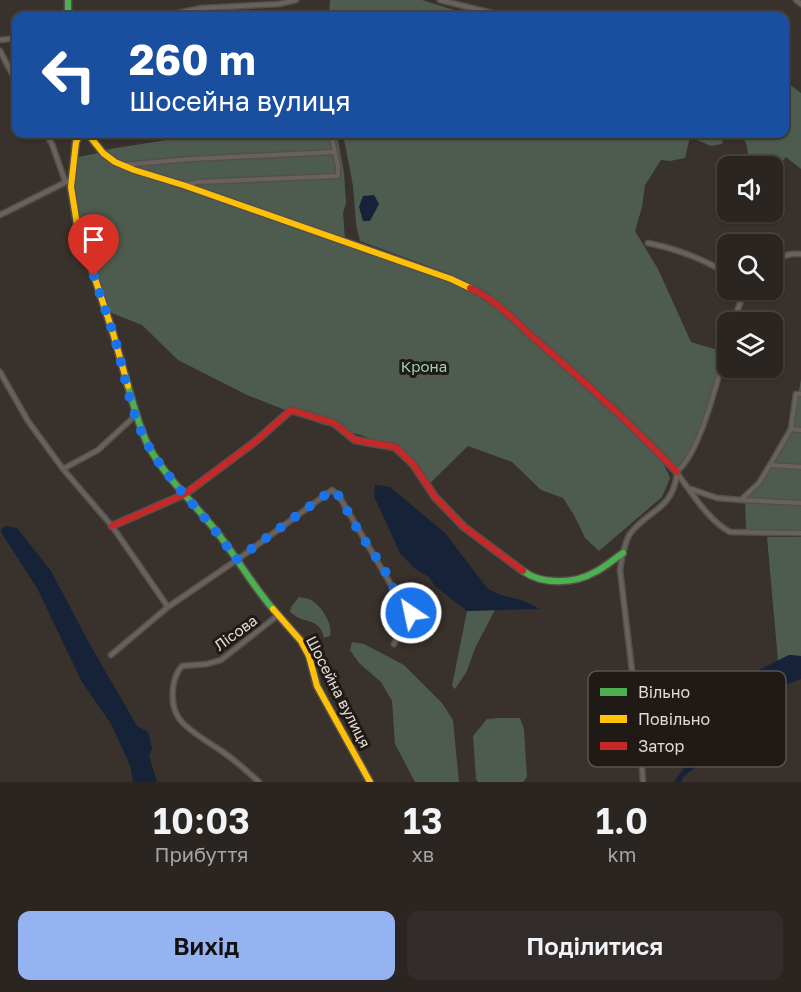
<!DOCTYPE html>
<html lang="uk">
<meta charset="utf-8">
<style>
body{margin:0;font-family:"Golos Text",sans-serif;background:#322d2a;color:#f1f3f6;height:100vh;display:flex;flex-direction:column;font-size:22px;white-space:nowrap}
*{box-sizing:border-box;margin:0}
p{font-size:20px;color:#a5a5a5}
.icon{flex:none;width:33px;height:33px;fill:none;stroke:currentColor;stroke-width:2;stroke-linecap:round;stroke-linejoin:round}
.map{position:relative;height:782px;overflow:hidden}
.sheet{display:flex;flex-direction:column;background:#2a2521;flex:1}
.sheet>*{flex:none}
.guide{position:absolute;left:12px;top:12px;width:777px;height:126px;border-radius:12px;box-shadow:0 2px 4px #0004,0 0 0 2px #46423f;background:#1a4fa0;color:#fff;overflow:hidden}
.controls{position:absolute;left:717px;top:156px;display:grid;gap:12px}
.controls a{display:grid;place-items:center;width:66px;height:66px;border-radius:12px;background:#2a2521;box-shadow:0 2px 4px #0004,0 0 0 2px #46423f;font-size:30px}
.pin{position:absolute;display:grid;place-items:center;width:51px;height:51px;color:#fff;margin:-62px -26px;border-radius:50% 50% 50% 0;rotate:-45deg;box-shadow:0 0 6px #0007}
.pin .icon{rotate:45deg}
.me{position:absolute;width:66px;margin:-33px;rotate:326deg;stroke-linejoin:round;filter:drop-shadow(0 0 4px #0008)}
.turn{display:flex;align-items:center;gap:21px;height:126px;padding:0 18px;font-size:27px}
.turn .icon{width:78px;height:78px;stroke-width:2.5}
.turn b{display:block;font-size:42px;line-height:51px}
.eta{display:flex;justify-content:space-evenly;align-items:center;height:102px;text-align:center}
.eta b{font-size:36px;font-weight:600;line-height:42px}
.cta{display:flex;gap:12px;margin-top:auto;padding:12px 18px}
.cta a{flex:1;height:69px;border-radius:12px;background:#95b2f1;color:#111;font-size:24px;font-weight:600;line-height:69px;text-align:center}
.cta a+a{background:#322d2a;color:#f1f3f6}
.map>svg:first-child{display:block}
</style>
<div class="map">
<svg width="801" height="782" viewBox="0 0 801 782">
<rect width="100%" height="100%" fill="#38312c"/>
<!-- green -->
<g fill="#4e5c50">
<polygon points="330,0 422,0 473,16 329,16"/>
<path d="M785,81L801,93V169L786,157C777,170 761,167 746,166C749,154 749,144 740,134H784Z"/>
<polygon points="204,134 337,134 344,173 346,203 343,213 345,239 233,199 117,162 104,150"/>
<polygon points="343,134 724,134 722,144 711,146 690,137 685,158 670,161 661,160 645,185 642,207 635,231 658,269 691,342 727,353 705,425 686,467 677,470 618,411 620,409 590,386 591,385 528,328 482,290 447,273 360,241 356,224 353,186"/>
<path d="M98,153L107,161L129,171L410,267L457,284L484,298C521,330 558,362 594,394C619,417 659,446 670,478L662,497L599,551L585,538L575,517L563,498L541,490L512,462L468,446L425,488L409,464L393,450L364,436L321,424L247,395L178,360L142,325L109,312C97,275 75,224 74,185C74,176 76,166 78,157Z"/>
<polygon points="801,379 801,531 746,530 745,501 769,470 792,431"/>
<polygon points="767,537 801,537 801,656 789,655 778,661"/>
<path d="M299,597C302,598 306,598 309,599C320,603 334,625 330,636L324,638C319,616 306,626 290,612L291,607Z"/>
<polygon points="495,610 476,646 466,673 455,689 452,686 467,611"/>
<polygon points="352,642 364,644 404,665 442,703 453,720 459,782 415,782 395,744 392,701 381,682 359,663 350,650"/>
<polygon points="500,718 520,718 524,729 527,777 523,782 478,782 476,779 473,736 487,719"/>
</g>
<!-- water -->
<g fill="#152237">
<polygon points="374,195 379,204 370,221 363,221 359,207 363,196"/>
<path d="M375,485L390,487L445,533L487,588C503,599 523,597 539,609L467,611L435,586L429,577L414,568L400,553L374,496Z"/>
<polygon points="6,526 17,528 51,571 89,643 137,726 148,732 152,748 149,756 157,782 133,782 130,765 111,724 82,682 37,588 1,532 2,528"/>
<path d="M789,655L801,656V679C791,683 779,687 770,692C744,709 724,739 711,766L699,764L683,777L681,782H674L699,748L697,743L727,703L755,672Z"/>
</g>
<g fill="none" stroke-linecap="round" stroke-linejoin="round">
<!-- street casing -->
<g stroke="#554f4b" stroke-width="7">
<g id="street">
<polyline points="440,0 504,16"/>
<polyline points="796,0 801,4"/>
<polyline points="164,16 202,8 279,4 296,0"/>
<polyline points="0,40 16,38"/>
<polyline points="0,51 16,81"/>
<polyline points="46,134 52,144 65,181"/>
<polyline points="122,165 191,159 334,152"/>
<polyline points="184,185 198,182 338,176 338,166 331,134"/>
<polyline points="0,215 72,179"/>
<path d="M648,243C677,249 702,258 728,274"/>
<path d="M772,266C782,256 787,253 801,254"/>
<polyline points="733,322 745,290"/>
<polyline points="0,372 28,421 63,469 112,526 168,607"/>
<polyline points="791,429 796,394 801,394"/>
<polyline points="770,465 791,429 801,430"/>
<polyline points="63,469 98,450 136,415"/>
<path d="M677,471C701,453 719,373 728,342"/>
<path d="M677,473C692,493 708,520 730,532L801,533"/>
<polyline points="691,489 717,498 741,500 759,483 770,465 801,467"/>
<polyline points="742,500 801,503"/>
<polyline points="111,655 168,607 241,557 332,490 339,496 397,595 406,604 411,613 394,644"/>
<path d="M259,782C248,772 236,761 223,752C210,743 193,734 182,722C169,709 170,679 182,666L207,664L221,660L277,616"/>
<path d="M643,782L640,738L620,570C622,558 624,543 630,534C647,510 674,510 677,472"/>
</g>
</g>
<!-- fast casing -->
<g stroke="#554f4b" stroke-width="9">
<g id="fast">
<polyline points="68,0 68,16"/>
<path d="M128,386C134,406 139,428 149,447C166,478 194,503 216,531C236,556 252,585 273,609"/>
<path d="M523,571C542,585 575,584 595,572C605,567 614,559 623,553"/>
</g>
</g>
<!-- slow casing -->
<g stroke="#554f4b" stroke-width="9">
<g id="slow">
<polyline points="80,134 76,142 71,187 77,224 113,333 128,386"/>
<polyline points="88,134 103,153 115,162 134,170 183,185 451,279 470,288"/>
<polyline points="273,609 301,641 309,656 317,686 370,782"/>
</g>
</g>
<!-- jam casing -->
<g stroke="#554f4b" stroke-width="9">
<g id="jam">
<path d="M470,288C495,299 515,321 535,339C584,381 632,425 677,472"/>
<polyline points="112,526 185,494 256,441 291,410 334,423 355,440 395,447 413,464 435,497 464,527 523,571"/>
</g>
</g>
<!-- street -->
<use href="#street" stroke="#68625e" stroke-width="4"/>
<!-- fast -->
<use href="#fast" stroke="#4caf50" stroke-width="6"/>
<!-- slow -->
<use href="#slow" stroke="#ffc107" stroke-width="6"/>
<!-- jam -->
<use href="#jam" stroke="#c62828" stroke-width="6"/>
</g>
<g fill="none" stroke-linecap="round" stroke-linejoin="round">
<!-- route -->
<path stroke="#1a73e8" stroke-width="10" stroke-dasharray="0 18" d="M94,276C100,295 107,314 113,333C125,371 129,412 149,447C173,488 211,519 236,560L332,490L339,496L359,532L384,569L397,595L410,609L411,613"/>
</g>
<g text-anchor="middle" stroke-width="6" stroke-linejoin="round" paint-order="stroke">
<!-- park labels -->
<g font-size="15" fill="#9dd4ad" stroke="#1f1a16">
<text x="424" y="372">Крона</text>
</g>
<!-- street labels -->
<g font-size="15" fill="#e1d9d4" stroke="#1f1a16">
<text transform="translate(236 633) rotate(-36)" y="5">Лісова</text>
<text transform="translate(338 692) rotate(63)" y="5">Шосейна вулиця</text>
</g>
</g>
<!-- legend -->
<rect x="588" y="671" width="198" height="96" rx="9" fill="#1f1a16" stroke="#59534f" stroke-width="1.5"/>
<rect x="600" y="688" width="27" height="8" fill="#4caf50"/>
<rect x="600" y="715" width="27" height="8" fill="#ffc107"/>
<rect x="600" y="742" width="27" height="8" fill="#c62828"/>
<g font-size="16" fill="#e1d9d4">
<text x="638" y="698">Вільно</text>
<text x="638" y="725">Повільно</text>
<text x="638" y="752">Затор</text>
</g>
</svg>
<div class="controls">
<a><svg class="icon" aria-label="sound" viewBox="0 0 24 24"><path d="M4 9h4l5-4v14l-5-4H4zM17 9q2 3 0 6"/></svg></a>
<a><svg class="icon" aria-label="search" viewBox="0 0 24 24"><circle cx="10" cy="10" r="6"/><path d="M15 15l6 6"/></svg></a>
<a><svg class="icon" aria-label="layers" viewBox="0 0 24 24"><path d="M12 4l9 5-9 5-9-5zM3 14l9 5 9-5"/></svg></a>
</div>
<div class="pin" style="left:94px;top:276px;background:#d93025"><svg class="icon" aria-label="arrive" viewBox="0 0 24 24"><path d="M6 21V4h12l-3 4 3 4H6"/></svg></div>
<svg class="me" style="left:411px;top:613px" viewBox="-20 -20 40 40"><circle r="17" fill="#1a73e8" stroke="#fff" stroke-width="3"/><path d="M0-11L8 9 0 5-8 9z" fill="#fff"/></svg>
<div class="guide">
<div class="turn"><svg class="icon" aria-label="left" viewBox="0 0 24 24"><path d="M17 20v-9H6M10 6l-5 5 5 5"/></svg><div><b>260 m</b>Шосейна вулиця</div></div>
</div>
</div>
<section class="sheet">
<div class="eta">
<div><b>10:03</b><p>Прибуття</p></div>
<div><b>13</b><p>хв</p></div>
<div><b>1.0</b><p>km</p></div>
</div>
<div class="cta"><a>Вихід</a><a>Поділитися</a></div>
</section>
